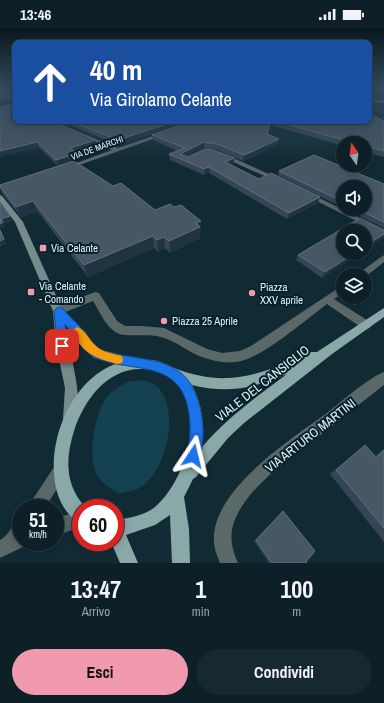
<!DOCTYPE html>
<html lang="it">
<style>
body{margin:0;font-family:"Archivo Narrow",sans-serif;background:#162830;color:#f1f3f6;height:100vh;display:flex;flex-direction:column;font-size:15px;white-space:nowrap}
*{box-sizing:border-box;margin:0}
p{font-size:13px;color:#9aa3a8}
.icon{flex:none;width:22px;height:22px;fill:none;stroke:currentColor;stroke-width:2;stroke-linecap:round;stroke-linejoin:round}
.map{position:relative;height:535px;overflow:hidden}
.panel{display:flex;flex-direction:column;background:#0d2028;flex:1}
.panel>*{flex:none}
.hud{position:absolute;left:12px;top:12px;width:360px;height:84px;border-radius:8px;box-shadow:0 2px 10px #0003,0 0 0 1px #2d3e45;background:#1a4fa0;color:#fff;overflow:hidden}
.needle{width:26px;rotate:347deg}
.buttons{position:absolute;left:336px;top:108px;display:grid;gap:8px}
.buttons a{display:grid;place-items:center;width:36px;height:36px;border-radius:50%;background:#0d2028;box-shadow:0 2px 10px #0003,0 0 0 1px #2d3e45;font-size:20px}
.speed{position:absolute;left:12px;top:471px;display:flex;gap:8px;font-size:20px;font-weight:700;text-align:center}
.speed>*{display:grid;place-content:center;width:52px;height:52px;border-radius:50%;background:#0d2028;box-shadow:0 2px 10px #0003,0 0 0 1px #2d3e45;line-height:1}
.speed small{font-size:10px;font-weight:400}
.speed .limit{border:6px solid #d22;background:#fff;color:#111}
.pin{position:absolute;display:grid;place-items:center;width:34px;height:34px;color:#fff;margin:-17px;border-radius:8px;box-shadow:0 2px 6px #0006}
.me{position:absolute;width:44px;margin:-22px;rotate:10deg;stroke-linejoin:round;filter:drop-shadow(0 0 3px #0008)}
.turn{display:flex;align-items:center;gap:14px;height:84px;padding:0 12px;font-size:18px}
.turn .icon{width:52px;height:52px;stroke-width:2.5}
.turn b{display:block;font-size:28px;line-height:34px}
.eta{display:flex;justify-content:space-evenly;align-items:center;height:68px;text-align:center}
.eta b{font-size:24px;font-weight:800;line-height:28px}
.action{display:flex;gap:8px;margin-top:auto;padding:8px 12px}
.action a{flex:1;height:46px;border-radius:24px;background:#f29aad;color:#111;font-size:16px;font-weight:800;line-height:46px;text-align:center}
.action a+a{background:#162830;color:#f1f3f6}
.status{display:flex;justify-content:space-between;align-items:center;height:28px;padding:0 20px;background:#0d2028;direction:ltr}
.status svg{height:11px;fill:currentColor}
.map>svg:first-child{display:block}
</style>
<div class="status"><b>13:46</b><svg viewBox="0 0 49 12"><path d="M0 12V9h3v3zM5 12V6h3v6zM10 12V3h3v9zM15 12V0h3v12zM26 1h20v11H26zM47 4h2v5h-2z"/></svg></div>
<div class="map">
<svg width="384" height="535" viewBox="0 0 384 535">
<rect width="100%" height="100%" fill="#112b35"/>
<!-- green -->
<path fill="#134150" d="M130,353C135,353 141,352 146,353C188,363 168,463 126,464C122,465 118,466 115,463C108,459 101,454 97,447C87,430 95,385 106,370C112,362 122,357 130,353Z"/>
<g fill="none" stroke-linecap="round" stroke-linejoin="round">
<!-- street -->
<g fill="#5a6868" fill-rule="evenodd">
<polygon points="369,71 384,73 384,75 369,73"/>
<polygon points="162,105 167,106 68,141 63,140 112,122 82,109 82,107 86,107 118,120"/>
<polygon points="222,125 282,152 283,153 278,154 220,128 219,127"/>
<polygon points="307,164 384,202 384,207 305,167 305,165"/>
<polygon points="384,227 384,234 365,249 365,247 356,247"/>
<path d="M343,257V265L334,271L370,294L371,297L370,300L366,301L362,300L327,276C307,291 264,328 241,333C228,336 217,334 205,330C190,326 177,313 161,309C149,306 137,308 125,307C109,307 100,284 93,273L58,287L54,286L53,283L54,280L95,264L99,265L117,293L125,298H142L164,300L207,321L222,325L240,323L251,318Z"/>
<path d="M384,344V357C362,374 341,391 319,408C291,429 246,460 234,494C229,509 232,521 238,535H220C218,530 216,525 215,521C203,467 290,412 327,385C341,374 368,350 384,344Z"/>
<polygon points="61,433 66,436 69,441 45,480 27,480 56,436"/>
<polygon points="81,483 81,499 55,508 55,490"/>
<path d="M21,491V514H28L27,517L0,530V512C10,507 11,496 21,491Z"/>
</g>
<!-- secondary -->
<path fill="#768c8c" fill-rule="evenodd" d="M0,167L2,168L23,194L62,281L86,305L91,314L101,322L138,331L142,332L144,336L142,340L138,341L94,330L83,320L78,311L65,297C69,324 85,372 75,396L70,398L65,396L63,391L65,360L56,317L53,283L15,194L0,174Z"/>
<!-- primary -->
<path fill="#8ba8a8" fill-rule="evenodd" d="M384,280V289L332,326L244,395L228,410L196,449L193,451L184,469L189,501L190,535H172L170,487L155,497L126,507L138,535H120L111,514H115V492C129,490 144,488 155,479C184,454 203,394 181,359C176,351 164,346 155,343C114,332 85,368 74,403C65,432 65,457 86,480H81V495C63,488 54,462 54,444C51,390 90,323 152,332C161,333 169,338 177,341C192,347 212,351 228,350C257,349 284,336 311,324H317ZM287,346C256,369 227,390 202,419C205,396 202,377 192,357C228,366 253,360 287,346Z"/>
</g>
<!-- wall -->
<g fill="#364555">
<rect x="0" y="60" width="15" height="12"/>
<polygon points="0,79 15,93 53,93 96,112 97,117 76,124 80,130 59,138 113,158 155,182 201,204 200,204 200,210 170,225 165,220 158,224 154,220 88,249 38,184 21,189 4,168 0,160 0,157 58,138 39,119 0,129"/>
<polygon points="59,93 190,93 119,117"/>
<polygon points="193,93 346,93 357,95 384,93 384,129 365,124 365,115 343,115 343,118 271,97 267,106 279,111 278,116 248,131 243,133 217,122 204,120 187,128 234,130 234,136 231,137 259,151 318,175 287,191 209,145 204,147 170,132 169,126 178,123 153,112 152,107"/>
<polygon points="279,143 384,156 384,200 345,181 365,181 343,159 343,180 278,147"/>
<polygon points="360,190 384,202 384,209 365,222 365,203 343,203 343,225 360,225 322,250 296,232 298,227"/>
<polygon points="384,421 384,514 330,446 358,423 375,429"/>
<polygon points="283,483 306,534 307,535 269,535 254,513"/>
</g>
<!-- shaded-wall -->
<g fill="#1f3341">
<polygon points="372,60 380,60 369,65 369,61"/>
<polygon points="176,93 190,93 119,117 118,112"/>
<polygon points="271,93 271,97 266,111 267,106"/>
<polygon points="279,111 278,116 243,133 244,127"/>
<polygon points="96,112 97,117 71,125 70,120"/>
<polygon points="37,114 39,119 0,129 0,123"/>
<polygon points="204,114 204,120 181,132 180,126"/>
<polygon points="78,125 80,130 58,138 56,132"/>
<polygon points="234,130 234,136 225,139 225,134"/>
<polygon points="209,139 209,145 204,147 204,141"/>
<polygon points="320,169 318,175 287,191 289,185"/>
<polygon points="33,173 38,184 21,189 16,179"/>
<polygon points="10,188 12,193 4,196 6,199 0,201 7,216 0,219 0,196 1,191"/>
<polygon points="201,193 201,204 200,204 200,210 170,225 169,213 196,195"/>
<polygon points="384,206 384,209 365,222 365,218"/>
<polygon points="153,208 154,220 88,249 84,237"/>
<polygon points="164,209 165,220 158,224 157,212"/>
<polygon points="355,225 360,225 322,250 325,244"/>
</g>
<!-- building -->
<g fill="#485766" stroke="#606f7d">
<polygon points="0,60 15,60 15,74 14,68 0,68"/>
<polygon points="15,76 15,93 52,93 96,112 70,120 78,125 56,132 37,114 0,123 0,79"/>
<polygon points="372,87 384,93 384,123 365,118 365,115 354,115 275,93 346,93 357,95 361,93 369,93 369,88"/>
<polygon points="69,93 176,93 118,112"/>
<polygon points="193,93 271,93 267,106 279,111 249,125 244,127 217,116 204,114 180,126 188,129 205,121 213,122 234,130 225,134 259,151 271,145 320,169 289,185 209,139 204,141 169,126 185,120 152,107"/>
<polygon points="314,127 384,156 384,194 357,181 365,181 365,159 343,159 343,174 279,143"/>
<polygon points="74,133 113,158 121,155 155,182 170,176 174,179 181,177 201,193 196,195 200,199 169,213 164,209 157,212 153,208 84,237 33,173 16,179 0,159 0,157"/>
<polygon points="0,175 10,188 1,191 3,194 0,196"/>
<polygon points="360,190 384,202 384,206 365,218 365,203 343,203 343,225 355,225 325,244 298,227"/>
<polygon points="0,202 4,211 0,213"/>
<polygon points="365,417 376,429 384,422 384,500 336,442"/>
<polygon points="283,483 315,523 306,534 307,535 272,535 256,512"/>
</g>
<!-- sky -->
<linearGradient id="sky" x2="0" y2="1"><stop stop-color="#09181d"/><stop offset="0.44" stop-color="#324a5c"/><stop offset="1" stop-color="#324a5c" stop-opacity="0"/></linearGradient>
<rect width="384" height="135" fill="url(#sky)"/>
<!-- route -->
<path fill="#1a73e8" stroke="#114b97" d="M58,279L62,280C69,288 78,296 85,305C90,311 94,319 101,322C109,326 119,327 128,328C166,335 190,337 200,380C204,398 205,416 198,433L193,435L188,433L186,428C191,412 191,396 188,380C178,331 131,345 96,330C85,325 73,306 65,296L67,318L66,321H58L54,283Z"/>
<!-- slow -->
<path fill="#f59e0b" d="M77,299C86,302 91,316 100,321C106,325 115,326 122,328L123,332L122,335L118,336C95,330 83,326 72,303Z"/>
<!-- markers -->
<g fill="#f29aad" stroke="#06212b" stroke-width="1.5">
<rect x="39" y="216" width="8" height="8" rx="2"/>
<rect x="27" y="260" width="8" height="8" rx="2"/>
<circle cx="252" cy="265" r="4"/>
<circle cx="164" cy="293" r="4"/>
</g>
<g text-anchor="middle" stroke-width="4" stroke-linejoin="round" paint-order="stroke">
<!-- far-street labels -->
<g font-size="9" fill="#e0eff6" stroke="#06212b">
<text transform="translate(97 120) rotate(-20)" y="3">VIA DE MARCHI</text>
</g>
<!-- poi labels -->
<g font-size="11" fill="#e0eff6" stroke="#06212b" text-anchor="start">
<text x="51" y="224">Via Celante</text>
<text x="39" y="262">Via Celante<tspan x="39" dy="13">- Comando</tspan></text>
<text x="260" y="263">Piazza<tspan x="260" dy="13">XXV aprile</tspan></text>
<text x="172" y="297">Piazza 25 Aprile</text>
</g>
<!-- near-street labels -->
<g font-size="13" fill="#e0eff6" stroke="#06212b">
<text transform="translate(262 355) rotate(-38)" y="5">VIALE DEL CANSIGLIO</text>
<text transform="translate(310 407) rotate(-38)" y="5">VIA ARTURO MARTINI</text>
</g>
</g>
</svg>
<div class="buttons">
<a><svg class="needle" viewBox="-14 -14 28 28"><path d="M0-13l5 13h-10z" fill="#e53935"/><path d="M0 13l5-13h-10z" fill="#9aa3a8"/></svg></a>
<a><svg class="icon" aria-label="sound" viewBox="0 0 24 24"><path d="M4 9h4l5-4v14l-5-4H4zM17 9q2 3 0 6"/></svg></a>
<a><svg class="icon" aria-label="search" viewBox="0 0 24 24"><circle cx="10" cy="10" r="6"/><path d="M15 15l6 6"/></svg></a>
<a><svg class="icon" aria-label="layers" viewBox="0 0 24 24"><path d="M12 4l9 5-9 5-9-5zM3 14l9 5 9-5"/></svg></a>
</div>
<div class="speed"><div>51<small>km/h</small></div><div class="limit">60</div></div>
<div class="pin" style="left:62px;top:318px;background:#d93025"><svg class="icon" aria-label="arrive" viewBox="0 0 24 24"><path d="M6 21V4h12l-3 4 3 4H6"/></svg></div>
<svg class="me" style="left:193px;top:428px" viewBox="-20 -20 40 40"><path d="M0-17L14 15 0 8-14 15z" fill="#1a73e8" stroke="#fff" stroke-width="4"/></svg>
<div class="hud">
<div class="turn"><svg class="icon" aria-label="ahead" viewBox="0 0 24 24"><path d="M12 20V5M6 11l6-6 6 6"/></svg><div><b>40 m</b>Via Girolamo Celante</div></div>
</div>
</div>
<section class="panel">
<div class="eta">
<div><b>13:47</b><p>Arrivo</p></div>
<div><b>1</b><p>min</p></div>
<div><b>100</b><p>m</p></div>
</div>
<div class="action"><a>Esci</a><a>Condividi</a></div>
</section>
